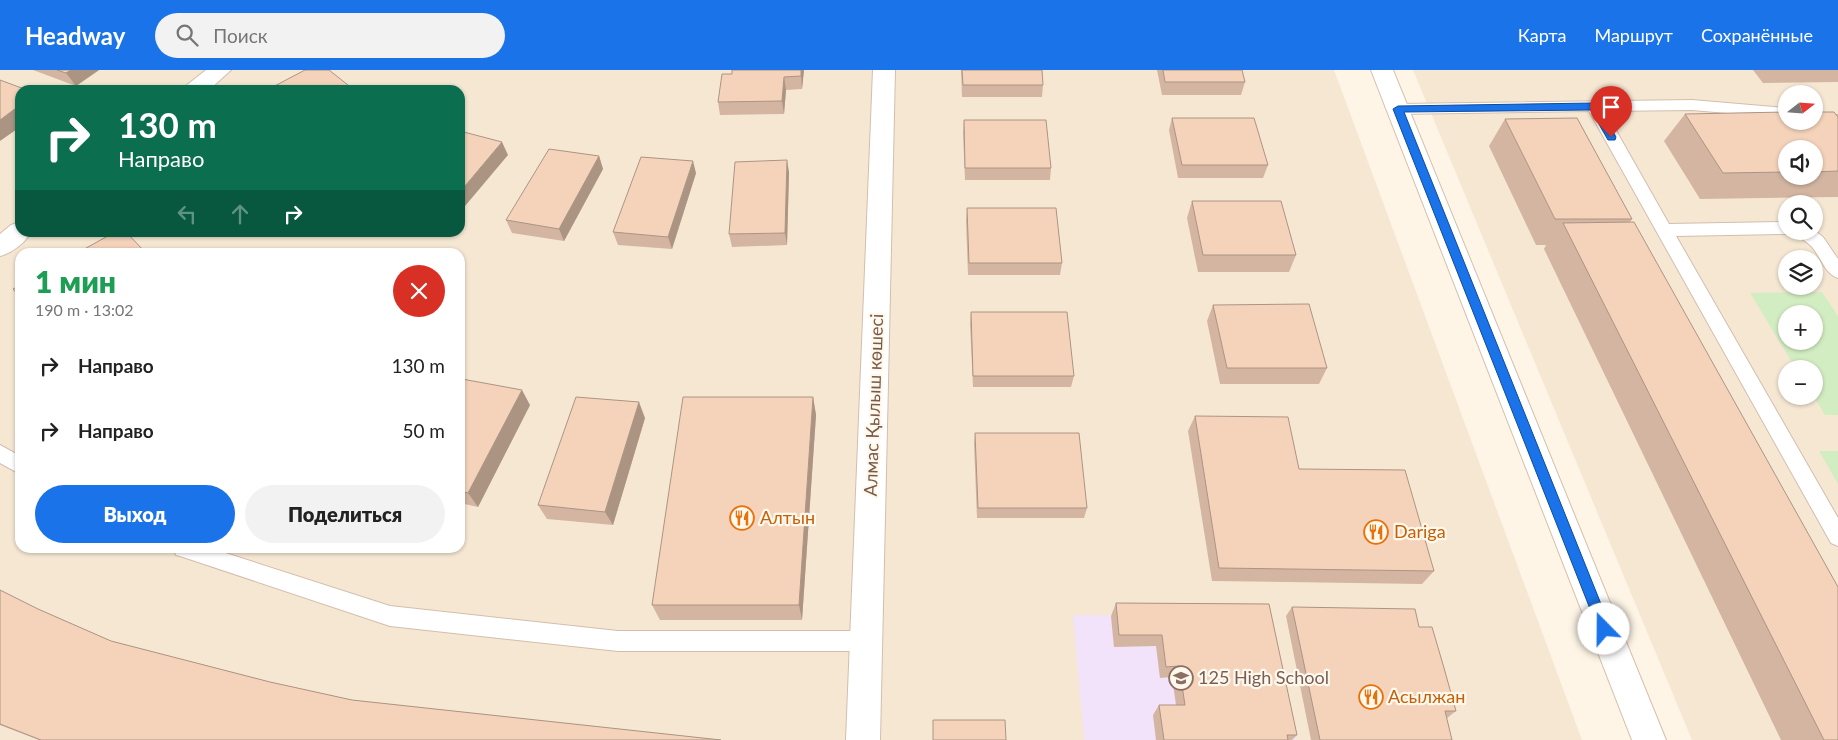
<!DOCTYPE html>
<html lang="ru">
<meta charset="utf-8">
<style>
body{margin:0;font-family:Lato,sans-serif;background:#f2f2f2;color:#222;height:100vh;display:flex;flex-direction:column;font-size:19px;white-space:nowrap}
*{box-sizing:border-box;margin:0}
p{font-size:16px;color:#767676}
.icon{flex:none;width:28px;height:28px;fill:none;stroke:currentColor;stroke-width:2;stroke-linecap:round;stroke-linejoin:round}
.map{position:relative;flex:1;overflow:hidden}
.sheet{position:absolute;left:15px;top:178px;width:450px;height:305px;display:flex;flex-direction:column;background:#fff;border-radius:15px;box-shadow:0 1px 4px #0004}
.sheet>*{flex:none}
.hud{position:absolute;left:15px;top:15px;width:450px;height:152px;border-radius:15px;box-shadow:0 1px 4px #0004;background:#0b6e4f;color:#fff;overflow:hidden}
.needle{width:32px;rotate:73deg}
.tools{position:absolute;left:1778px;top:15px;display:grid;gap:10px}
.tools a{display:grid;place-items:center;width:45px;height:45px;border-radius:50%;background:#fff;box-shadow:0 1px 4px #0004;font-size:25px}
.pin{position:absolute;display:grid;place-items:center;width:42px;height:42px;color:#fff;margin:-51px -21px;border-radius:50% 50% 50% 0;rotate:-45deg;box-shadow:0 0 5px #0007}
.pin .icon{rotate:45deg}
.me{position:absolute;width:55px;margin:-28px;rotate:338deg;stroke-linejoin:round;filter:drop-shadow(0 0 4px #0008)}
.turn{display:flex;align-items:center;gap:18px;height:105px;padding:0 20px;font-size:22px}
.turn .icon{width:65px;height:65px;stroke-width:2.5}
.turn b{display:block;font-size:35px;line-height:42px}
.lanes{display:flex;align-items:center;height:48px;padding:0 20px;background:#0003;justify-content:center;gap:25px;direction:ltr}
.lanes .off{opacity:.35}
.round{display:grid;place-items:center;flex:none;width:52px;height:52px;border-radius:26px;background:#f2f2f2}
.summary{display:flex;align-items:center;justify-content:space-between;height:85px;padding:0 20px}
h1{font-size:30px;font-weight:800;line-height:38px;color:#1e9e55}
.button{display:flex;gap:10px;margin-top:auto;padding:10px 20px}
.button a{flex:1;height:58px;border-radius:30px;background:#1a73e8;color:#fff;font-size:20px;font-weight:800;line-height:58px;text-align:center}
.button a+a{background:#f2f2f2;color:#222}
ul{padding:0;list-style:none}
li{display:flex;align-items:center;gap:15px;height:65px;padding:0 20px}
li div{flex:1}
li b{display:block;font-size:19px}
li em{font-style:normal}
header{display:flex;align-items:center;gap:30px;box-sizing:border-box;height:70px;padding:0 25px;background:#1a73e8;color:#fff}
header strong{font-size:24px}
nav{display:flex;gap:28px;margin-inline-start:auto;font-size:18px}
.search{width:350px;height:45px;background:#f2f2f2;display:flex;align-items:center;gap:12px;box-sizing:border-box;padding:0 18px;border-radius:28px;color:#767676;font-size:19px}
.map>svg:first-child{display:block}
</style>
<header>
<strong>Headway</strong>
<div class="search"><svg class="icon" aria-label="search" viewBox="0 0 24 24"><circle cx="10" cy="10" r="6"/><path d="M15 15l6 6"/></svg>Поиск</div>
<nav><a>Карта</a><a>Маршрут</a><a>Сохранённые</a></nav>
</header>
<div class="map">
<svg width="1838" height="670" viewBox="0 0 1838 670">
<rect width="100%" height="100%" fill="#fef5e6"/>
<!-- residential -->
<g fill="#f6e7d3" fill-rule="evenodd">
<path d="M0,0H1334L1582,670H0ZM20,20H460V162H20ZM20,182H460V478H20Z"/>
<path d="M1413,0H1838V670H1692ZM1786,24H1814V51H1786ZM1786,79H1814V106H1786ZM1786,134H1814V161H1786ZM1786,189H1814V216H1786ZM1786,244H1814V271H1786ZM1786,299H1814V326H1786Z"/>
</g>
<!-- education -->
<polygon fill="#f2e2fa" points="1073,545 1272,547 1296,670 1084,670"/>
<!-- green -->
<g fill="#d3edc2" fill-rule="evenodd">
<path d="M1822,222L1838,246V345H1825L1813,326L1814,299H1796L1750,223ZM1786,244H1814V271H1786Z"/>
<polygon points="1819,381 1838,381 1838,414"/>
</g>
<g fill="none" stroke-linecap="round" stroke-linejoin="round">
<!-- lane casing -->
<g stroke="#d3bead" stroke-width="2">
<g id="lane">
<polygon points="1692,30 1786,38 1786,48 1692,40 1605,41 1669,154 1786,152 1786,161 1792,161 1786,164 1676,166 1838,448 1838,476 1831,473 1589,41 1398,44 1393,43 1390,39 1393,35 1398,34"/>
<path d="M1814,160L1823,167L1838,189V208C1824,204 1820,184 1810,175C1805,170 1798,168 1795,161Z"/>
<polygon points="0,375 20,386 20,404 0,393"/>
<polygon points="173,478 210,478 390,536 618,561 866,561 874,564 877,571 874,578 866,581 618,581 390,556 183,487 176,485"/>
</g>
</g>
<!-- street casing -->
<g stroke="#d3bead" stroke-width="2">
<g id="street">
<polygon points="206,0 231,0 209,20 184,20 187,15"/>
<polygon points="873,0 895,0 880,670 846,670"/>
<path d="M20,152V162H31C25,173 12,183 0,186V164L11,155Z"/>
</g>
</g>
<!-- secondary casing -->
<g stroke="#d6bfaa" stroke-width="2">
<polygon id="secondary" points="1371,0 1393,0 1666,670 1632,670"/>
</g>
<!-- lane -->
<use href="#lane" fill="#fff" fill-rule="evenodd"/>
<!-- street -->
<use href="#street" fill="#fff" fill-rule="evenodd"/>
<!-- secondary -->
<use href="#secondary" fill="#fff" fill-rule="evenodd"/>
</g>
<!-- wall -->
<g fill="#d3b5a1" fill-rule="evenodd">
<polygon points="33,0 99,0 76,16"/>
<polygon points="732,0 804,0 802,19 786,20 784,44 720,45 718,32 732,4"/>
<polygon points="961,0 1042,0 1043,15 1042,27 962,27"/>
<polygon points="1157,0 1242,0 1245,12 1241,25 1162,25"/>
<polygon points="1753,0 1838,0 1838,12 1763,13"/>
<path d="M1685,44H1838V127L1700,129L1664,71ZM1786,79H1814V106H1786Z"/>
<polygon points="1172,48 1268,95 1263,108 1178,108 1169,60"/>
<polygon points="1505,49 1632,149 1630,152 1838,670 1781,670 1544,179 1546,175 1536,175 1489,76"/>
<polygon points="964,50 1051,98 1050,110 965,110 963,63"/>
<polygon points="599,86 603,99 564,171 512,163 506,150"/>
<polygon points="789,102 787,175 732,177 729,164"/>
<polygon points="696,103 672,179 618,175 613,162"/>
<polygon points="1192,131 1296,185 1289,202 1198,202 1187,148"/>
<polygon points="967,138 1062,193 1060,205 968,205 966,151"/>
<polygon points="1213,235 1327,298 1319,314 1220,314 1207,251"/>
<polygon points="971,242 1074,306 1071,317 973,317 970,254"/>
<polygon points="460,313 530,335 478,437 460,433"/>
<polygon points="813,327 816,345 802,550 660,550 652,535"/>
<polygon points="1195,346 1299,399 1434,501 1422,514 1212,511 1188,361"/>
<polygon points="645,348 613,455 547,449 538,435"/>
<polygon points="975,363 1087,438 1084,448 977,448 974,374"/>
<polygon points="0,520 38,539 111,571 270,612 352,630 721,670 39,670 0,655"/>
<polygon points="1116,533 1269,534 1297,665 1292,670 1156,670 1153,645 1159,635 1176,635 1172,607 1160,608 1156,576 1114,577 1111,546"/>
<polygon points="1292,537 1419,557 1456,641 1447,648 1452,670 1311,670 1286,546"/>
</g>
<!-- shaded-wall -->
<g fill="#ac9483">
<polygon points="71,0 99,0 76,16 66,3"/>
<polygon points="801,0 804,0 802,19 801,6"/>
<polygon points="784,7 786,20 784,44 782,31"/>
<polygon points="348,15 351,20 338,20"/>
<polygon points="20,35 20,57 0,71 0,50"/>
<polygon points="502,72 508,85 460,142 460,122"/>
<polygon points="599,86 603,99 564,171 559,159"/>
<polygon points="787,90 789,102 787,175 785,163"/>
<polygon points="693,91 696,103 672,179 668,167"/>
<polygon points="522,320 530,335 478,437 468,423"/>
<polygon points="813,327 816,345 802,550 799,535"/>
<polygon points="639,332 645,348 613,455 605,442"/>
</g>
<!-- building -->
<g fill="#f5d3bb" stroke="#ac9483">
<polygon points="57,0 71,0 66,3"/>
<polygon points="305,0 329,0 348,15 338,20 267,20"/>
<polygon points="732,0 801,0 801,6 784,7 782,31 718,32 722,4 732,4"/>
<polygon points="962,0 1042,0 1043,15 963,15"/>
<polygon points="1163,0 1242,0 1245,12 1165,12"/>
<polygon points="0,10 27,20 20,20 20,35 0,50"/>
<polygon points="1786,42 1786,51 1814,51 1814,42 1834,42 1838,47 1838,101 1814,102 1814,79 1786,79 1786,102 1723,103 1685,44"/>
<polygon points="1172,48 1254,48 1268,95 1182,95"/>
<polygon points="1577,48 1632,149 1555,149 1505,49"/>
<polygon points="964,50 1046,50 1051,98 965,98"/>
<polygon points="460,61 502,72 460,122"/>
<polygon points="549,79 599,86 559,159 506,150"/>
<polygon points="641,87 693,91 668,167 613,162"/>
<polygon points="787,90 785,163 729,164 735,92"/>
<polygon points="1192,131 1281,131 1296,185 1203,185"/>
<polygon points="967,138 1056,138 1062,193 969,193"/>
<polygon points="1634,152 1838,517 1838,670 1824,670 1563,153"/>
<polygon points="115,162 126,162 145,182 79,182"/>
<polygon points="20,215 20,227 13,219"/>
<polygon points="1309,234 1327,298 1227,298 1213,235"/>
<polygon points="971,242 1067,242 1074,306 973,306"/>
<polygon points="462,309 522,320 468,423 460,421 460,313"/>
<polygon points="576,327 639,332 605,442 538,435"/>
<polygon points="683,327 813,327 799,535 652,535"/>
<polygon points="1195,346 1288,347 1299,399 1405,400 1434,501 1219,498"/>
<polygon points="975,363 1079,363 1087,438 978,438"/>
<polygon points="0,520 38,539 111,571 270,612 352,630 721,670 41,670 0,654"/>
<polygon points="1116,533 1269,534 1297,665 1287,665 1288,670 1164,670 1159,635 1185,635 1179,596 1166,597 1162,565 1119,565"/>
<polygon points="1292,537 1415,539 1419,557 1432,557 1444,598 1456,641 1445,641 1452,670 1320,670"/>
<polygon points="933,650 1005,650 1006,670 933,670"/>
</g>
<!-- route -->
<polygon fill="#1a73e8" stroke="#114b97" points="1594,33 1598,36 1616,67 1615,70 1608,70 1591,40 1404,42 1611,559 1609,563 1604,565 1600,563 1598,559 1393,39 1398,36"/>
<!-- icons -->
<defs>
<g id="restaurant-ring" transform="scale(1.25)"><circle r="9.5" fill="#fff8ed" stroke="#e8710a" stroke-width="1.5"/><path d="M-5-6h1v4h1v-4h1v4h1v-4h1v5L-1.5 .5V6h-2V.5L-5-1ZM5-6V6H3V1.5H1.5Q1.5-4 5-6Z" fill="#e8710a"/></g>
<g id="school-ring" transform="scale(1.25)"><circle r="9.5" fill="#fff8ed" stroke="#8d6e63" stroke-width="1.5"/><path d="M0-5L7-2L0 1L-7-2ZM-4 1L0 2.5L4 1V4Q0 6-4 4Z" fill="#8d6e63"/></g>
</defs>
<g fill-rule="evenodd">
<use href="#restaurant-ring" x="742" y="448"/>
<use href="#restaurant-ring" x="1376" y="462"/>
<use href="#school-ring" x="1181" y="608"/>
<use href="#restaurant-ring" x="1371" y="627"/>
</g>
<g text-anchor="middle" stroke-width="4.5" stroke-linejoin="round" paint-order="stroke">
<!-- street labels -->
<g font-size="18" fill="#795a48" stroke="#fff8ed">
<text transform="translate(874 335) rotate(-88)" y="6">Алмас Қылыш көшесі</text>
</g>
<!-- food labels -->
<g font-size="18" fill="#c56008" stroke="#fff8ed" text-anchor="start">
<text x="760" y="454">Алтын</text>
<text x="1394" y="468">Dariga</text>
<text x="1388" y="633">Асылжан</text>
</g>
<!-- education labels -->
<g font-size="18" fill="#785e54" stroke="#fff8ed" text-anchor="start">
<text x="1198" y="614">125 High School</text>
</g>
</g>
</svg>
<div class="tools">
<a><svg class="needle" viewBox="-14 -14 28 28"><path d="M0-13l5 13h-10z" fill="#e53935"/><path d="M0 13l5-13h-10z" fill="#767676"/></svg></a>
<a><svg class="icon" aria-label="sound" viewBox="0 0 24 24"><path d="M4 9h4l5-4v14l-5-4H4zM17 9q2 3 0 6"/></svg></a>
<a><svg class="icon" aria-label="search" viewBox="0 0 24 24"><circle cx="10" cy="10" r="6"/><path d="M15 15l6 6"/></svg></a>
<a><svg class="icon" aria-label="layers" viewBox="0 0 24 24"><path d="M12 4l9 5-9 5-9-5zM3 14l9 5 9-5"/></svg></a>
<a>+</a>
<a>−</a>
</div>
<div class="pin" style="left:1611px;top:67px;background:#d93025"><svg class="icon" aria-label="arrive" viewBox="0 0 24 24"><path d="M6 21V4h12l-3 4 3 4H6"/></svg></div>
<svg class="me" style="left:1604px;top:559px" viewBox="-20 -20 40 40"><circle r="19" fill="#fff"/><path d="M0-13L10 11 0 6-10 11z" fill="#1a73e8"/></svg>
<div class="hud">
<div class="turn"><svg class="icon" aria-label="right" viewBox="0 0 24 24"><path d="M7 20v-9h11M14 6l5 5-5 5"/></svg><div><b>130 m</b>Направо</div></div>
<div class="lanes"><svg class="icon off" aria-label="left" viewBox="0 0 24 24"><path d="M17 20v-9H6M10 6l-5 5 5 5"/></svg><svg class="icon off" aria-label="ahead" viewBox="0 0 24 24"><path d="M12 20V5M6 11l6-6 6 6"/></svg><svg class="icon" aria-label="right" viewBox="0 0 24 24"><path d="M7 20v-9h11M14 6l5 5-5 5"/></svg></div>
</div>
<section class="sheet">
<div class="summary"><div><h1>1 мин</h1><p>190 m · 13:02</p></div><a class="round" style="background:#d93025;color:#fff"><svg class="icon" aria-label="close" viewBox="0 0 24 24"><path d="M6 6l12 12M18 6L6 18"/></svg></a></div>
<ul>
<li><svg class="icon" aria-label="right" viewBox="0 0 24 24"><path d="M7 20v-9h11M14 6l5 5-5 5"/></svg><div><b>Направо</b></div><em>130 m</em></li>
<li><svg class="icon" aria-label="right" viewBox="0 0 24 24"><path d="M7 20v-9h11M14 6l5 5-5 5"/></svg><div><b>Направо</b></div><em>50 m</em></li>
</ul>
<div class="button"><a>Выход</a><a>Поделиться</a></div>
</section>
</div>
